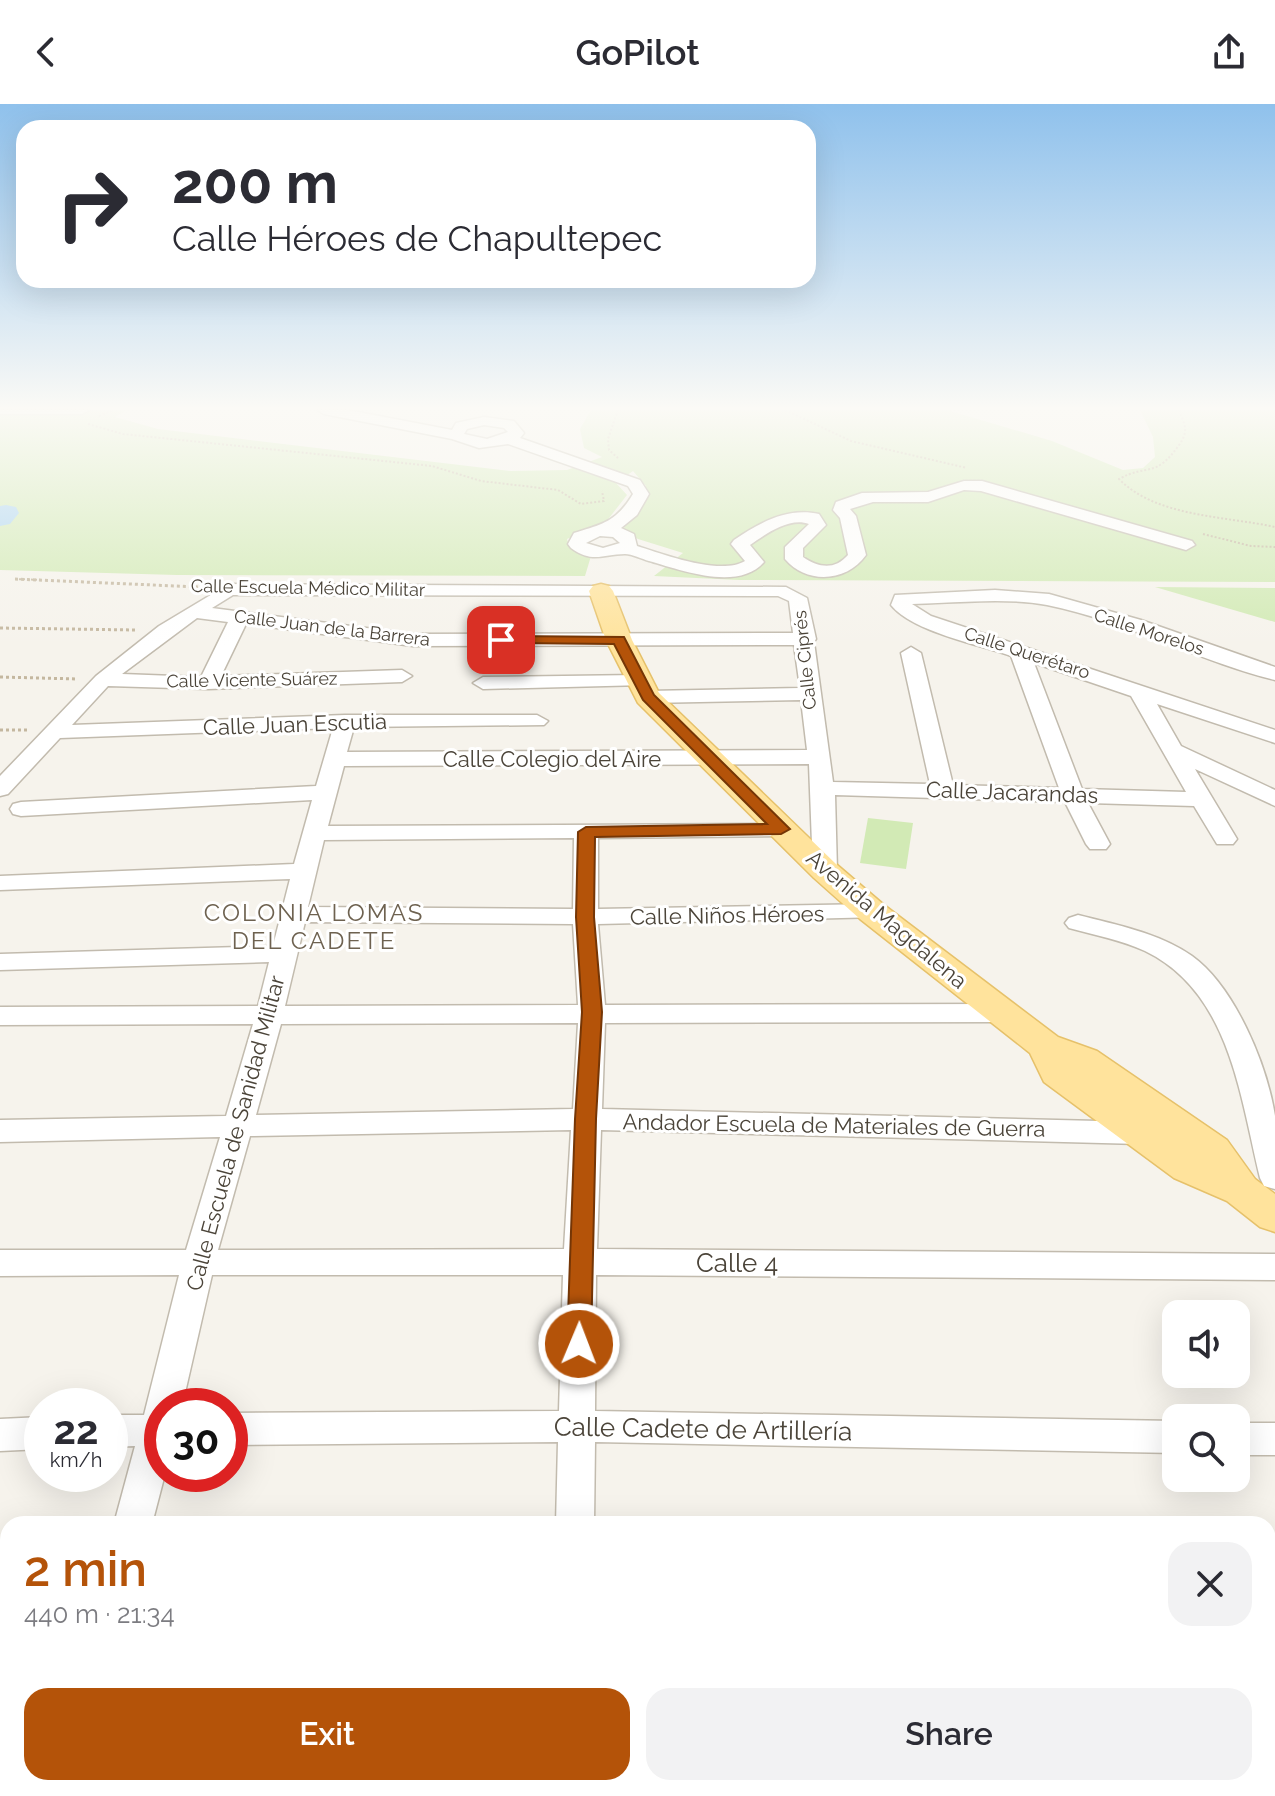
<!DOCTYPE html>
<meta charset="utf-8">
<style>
body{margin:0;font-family:Raleway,sans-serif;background:#f2f2f3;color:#2b2b33;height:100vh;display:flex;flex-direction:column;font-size:30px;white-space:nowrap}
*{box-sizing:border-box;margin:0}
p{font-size:26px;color:#7c7c81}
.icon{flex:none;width:44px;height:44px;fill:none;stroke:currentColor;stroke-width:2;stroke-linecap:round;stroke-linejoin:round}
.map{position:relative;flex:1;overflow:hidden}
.details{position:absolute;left:0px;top:1412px;width:1276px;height:280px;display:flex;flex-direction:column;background:#fff;border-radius:24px 24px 0 0;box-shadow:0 8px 32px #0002}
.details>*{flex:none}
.hud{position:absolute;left:16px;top:16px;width:800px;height:168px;border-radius:24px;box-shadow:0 8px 32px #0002;background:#fff;color:#2b2b33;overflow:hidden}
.controls{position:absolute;left:1162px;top:1196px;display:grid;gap:16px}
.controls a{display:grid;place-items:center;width:88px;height:88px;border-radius:16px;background:#fff;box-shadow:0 8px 32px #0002;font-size:40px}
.speed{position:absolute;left:24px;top:1284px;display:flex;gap:16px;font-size:40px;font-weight:700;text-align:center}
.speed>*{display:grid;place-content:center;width:104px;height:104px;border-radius:50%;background:#fff;box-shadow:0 8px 32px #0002;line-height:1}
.speed small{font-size:20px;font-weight:400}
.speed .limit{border:12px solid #d22;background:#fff;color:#111}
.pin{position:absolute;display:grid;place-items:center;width:68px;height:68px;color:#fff;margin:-34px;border-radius:16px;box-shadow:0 4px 12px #0006}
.me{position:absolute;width:88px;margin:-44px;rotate:1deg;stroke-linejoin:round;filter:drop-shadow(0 0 6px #0008)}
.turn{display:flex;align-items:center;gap:28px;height:168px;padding:0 24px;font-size:36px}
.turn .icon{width:104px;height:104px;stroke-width:2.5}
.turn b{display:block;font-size:56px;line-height:68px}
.round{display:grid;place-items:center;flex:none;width:84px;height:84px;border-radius:24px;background:#f2f2f3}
.headline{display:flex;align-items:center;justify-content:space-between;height:136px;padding:0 24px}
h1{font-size:48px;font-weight:600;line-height:60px;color:#b45309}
.primary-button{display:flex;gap:16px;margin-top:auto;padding:16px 24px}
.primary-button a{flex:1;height:92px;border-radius:24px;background:#b45309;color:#fff;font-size:32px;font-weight:600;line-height:92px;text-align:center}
.primary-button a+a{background:#f2f2f3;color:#2b2b33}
header{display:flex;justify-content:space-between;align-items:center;height:104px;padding:0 24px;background:#fff;font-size:36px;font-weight:600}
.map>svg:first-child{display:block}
</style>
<header><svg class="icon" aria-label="back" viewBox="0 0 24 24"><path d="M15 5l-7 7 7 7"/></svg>GoPilot<svg class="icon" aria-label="share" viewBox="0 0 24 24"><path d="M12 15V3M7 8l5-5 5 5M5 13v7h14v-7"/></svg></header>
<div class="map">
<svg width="1275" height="1692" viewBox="0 0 1275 1692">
<rect width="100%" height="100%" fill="#f6f3ec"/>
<!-- green -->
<g fill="#d2eab5">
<polygon points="94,306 127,306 115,313 158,325 511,367 567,366 602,353 584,344 580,325 591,306 947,306 1052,337 1123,366 1143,364 1155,353 1153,333 1140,306 1275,306 1275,478 739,476 654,472 683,449 638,435 622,426 639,406 646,382 633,367 616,379 627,391 606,418 567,435 570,445 591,452 585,472 177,471 0,466 0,308 46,311"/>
<polygon points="1155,483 1275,484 1275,518"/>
<polygon points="868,714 913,719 906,765 860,759"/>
</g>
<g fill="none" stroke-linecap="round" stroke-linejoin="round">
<!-- river -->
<polygon fill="#a9d4f2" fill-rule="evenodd" points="6,401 16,403 19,409 10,420 0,422 0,402"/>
<!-- minor casing -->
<g stroke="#c2bbae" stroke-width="3">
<g id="minor">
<polygon points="0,306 89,306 82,310 0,310"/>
<path d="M317,306H348L452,326L456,319L484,313L514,317L524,329L520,334L640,376L649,390L637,411L621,424L634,430L637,442C663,450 720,472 745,457L731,440L734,436C759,419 787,403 819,410L826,421L803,444V453C819,464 835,466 848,451L840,414L833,406L836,398L862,389L928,388L964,377H982L1192,437L1195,441L1186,446L981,387L964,386L928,398H873L850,405L856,412L866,451C847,478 807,481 785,455V443L809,420C789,413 766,430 750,441L764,458C738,488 681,466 649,457C642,455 632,450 625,450C603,450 593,460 571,444L568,440L574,429C603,420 616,418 633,390L628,382L508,340L479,344L452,335L324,310ZM484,321L504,324L508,328L487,335L464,330L467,325ZM600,432L613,433L620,439L603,444L586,439Z"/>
<path d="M229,480L786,483L807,494L816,535L814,538L833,678L930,680L901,549L911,543L921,549L953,681L1059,684L1011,552C978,540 913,528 891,501L895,491L995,486L1049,490L1141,516L1275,563V576C1198,557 1126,517 1047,501C1003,493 956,499 912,500L931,512L1275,626V639L1157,600L1181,642L1275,686V702L1195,665L1237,735L1233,740H1217L1194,702L1088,699L1110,740L1106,745H1090L1086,740L1065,698L835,691L837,767L834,772H816L813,767L809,660L344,662L328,722L789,720L793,725L789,730L781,732L598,734V805L872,800L881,803L885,808L881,813L598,820L605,901L1002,900L1012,903L1016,909L1012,915L1002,918L605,919L602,1005L1140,1018L1151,1022L1155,1029L1151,1036L1140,1040L601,1026L597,1145L1275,1150V1176L596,1171L595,1307L1176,1317V1349L595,1338L594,1420H556L558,1338L230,1341V1309L559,1307L563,1171H212L182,1302H162V1370H165L152,1420H114L135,1342L110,1343V1311H144L179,1171L0,1172V1146H186L220,1033L0,1038V1016L226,1012L253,920L0,921V903L258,902L269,858L0,866V850L273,842L290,775L0,786V772L294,760L312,696L21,712L13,710L10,705L13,700L21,698L316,682L333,624L60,634L8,690L0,692V672L96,572L159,522ZM233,491L778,492L789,497L793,529L413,530L212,504ZM197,514L228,518L201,573L122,570ZM246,520L413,542L794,541L800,584L648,587L638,593L648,599L801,596L807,646L347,648L354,623L544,621L548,617L537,611H345L72,621L108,582L208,585L402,578L412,572L402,566L221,572ZM1034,559L1131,592L1186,688L1082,685ZM574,734L573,805L308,803L324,736ZM305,818L573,820L578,901L285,902ZM578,919L573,1005L256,1011L281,920ZM571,1026L564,1145L218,1146L250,1032Z"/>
<polygon points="638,571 648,577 645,581 483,585 473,579 483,573"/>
<path d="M1078,811C1117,821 1159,829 1192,852C1235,883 1267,961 1275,1012C1275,1035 1275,1062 1275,1085L1264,1082L1260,1074C1240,992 1230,888 1145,847C1122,836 1094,831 1069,824L1065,819L1069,814Z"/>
<polygon points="42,1313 42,1345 0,1347 0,1315"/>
<rect x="1236" y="1319" width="39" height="32"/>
<rect x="0" y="1515" width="8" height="40"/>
<rect x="1268" y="1525" width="7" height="40"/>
<polygon points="40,1684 84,1684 82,1692 38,1692"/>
<polygon points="539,1684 583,1684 582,1692 538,1692"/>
</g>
</g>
<!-- major casing -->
<g stroke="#e6c16a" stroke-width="3">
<polygon id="major" points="601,480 609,482 613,487 632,536 659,589 836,760 884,801 1058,933 1097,947 1227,1036 1255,1075 1275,1090 1275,1128 1260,1123 1227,1097 1174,1074 1044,978 1030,949 860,815 814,774 638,599 606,536 589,487 593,482"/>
</g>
<!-- path-far1 -->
<g stroke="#c4b79f" stroke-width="2" stroke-dasharray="2 2" stroke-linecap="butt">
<polyline points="618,306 608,335 609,346 618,354"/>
<polyline points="785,306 851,337 967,364"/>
<path d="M1179,306C1185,322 1189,327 1179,341C1155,375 1149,359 1119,375C1156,413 1225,412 1275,423"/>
<polyline points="99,312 114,306"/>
<polyline points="88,320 123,330 432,362 481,377 558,386 581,400 604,397 602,387"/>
<polyline points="1203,430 1251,442 1275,443"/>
<polyline points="15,475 43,476"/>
</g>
<!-- path -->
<g stroke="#c4b79f" stroke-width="3" stroke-dasharray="3 3" stroke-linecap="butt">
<polyline points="15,475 199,483"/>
<polyline points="0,524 136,526"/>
<polyline points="0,573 78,575"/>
<polyline points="0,626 30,626"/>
</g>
<!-- minor -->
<use href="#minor" fill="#fff" fill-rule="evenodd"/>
<!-- major -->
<use href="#major" fill="#ffe39c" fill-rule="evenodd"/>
</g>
<!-- sky -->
<linearGradient id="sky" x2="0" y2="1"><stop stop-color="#8fc1ec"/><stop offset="0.56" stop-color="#fbfaf6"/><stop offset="1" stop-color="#fbfaf6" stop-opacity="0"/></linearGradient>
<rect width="1275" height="543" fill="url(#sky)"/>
<!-- route -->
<polygon fill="#b45309" stroke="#753606" stroke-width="2" points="501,532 624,533 654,591 790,725 781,730 595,733 594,813 602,908 596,1015 591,1240 587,1247 579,1250 570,1247 567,1240 575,1015 582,908 576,813 578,728 586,723 767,720 643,596 614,540 496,539 496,533"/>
<g text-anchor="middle" stroke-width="6" stroke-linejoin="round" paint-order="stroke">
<!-- far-street labels -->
<g font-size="18" fill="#4b4439" stroke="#fff">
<text transform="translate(308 484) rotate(1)" y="6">Calle Escuela Médico Militar</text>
<text transform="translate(332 524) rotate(7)" y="6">Calle Juan de la Barrera</text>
<text transform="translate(1149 528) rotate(18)" y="6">Calle Morelos</text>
<text transform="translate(1027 549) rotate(18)" y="6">Calle Querétaro</text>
<text transform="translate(805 556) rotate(-96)" y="6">Calle Ciprés</text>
<text transform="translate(252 576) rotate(-1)" y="6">Calle Vicente Suárez</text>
</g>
<!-- street labels -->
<g font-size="22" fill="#4b4439" stroke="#fff">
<text transform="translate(295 620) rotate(-2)" y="8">Calle Juan Escutia</text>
<text x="552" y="663">Calle Colegio del Aire</text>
<text transform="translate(1012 688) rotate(2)" y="8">Calle Jacarandas</text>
<text transform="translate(727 811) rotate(-1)" y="8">Calle Niños Héroes</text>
<text transform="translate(887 815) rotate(40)" y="8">Avenida Magdalena</text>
<text transform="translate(834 1021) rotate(1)" y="8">Andador Escuela de Materiales de Guerra</text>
<text transform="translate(235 1029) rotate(-75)" y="8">Calle Escuela de Sanidad Militar</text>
</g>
<!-- neighbourhood labels -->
<g font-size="24" letter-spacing="2" fill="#6e6250" stroke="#fff">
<text x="314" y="817">COLONIA LOMAS<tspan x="314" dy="28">DEL CADETE</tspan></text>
</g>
<!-- near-street labels -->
<g font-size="26" fill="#4b4439" stroke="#fff">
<text x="737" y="1168">Calle 4</text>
<text transform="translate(703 1325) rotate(1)" y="9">Calle Cadete de Artillería</text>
</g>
</g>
</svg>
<div class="controls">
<a><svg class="icon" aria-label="sound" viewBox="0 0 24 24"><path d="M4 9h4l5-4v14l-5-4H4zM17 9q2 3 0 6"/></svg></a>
<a><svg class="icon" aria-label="search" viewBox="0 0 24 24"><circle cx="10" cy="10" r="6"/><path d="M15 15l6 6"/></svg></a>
</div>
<div class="speed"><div>22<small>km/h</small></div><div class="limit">30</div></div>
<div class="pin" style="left:501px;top:536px;background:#d93025"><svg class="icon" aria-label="arrive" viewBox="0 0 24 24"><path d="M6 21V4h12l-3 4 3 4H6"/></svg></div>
<svg class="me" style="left:579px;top:1240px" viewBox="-20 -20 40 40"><circle r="17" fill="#b45309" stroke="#fff" stroke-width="3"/><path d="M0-11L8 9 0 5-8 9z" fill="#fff"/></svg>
<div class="hud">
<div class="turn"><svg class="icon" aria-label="right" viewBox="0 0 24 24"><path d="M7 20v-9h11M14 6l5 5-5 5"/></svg><div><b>200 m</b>Calle Héroes de Chapultepec</div></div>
</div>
<section class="details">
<div class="headline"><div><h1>2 min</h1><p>440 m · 21:34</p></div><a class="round"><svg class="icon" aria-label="close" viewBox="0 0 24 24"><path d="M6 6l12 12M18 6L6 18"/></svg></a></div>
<div class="primary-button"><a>Exit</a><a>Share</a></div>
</section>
</div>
